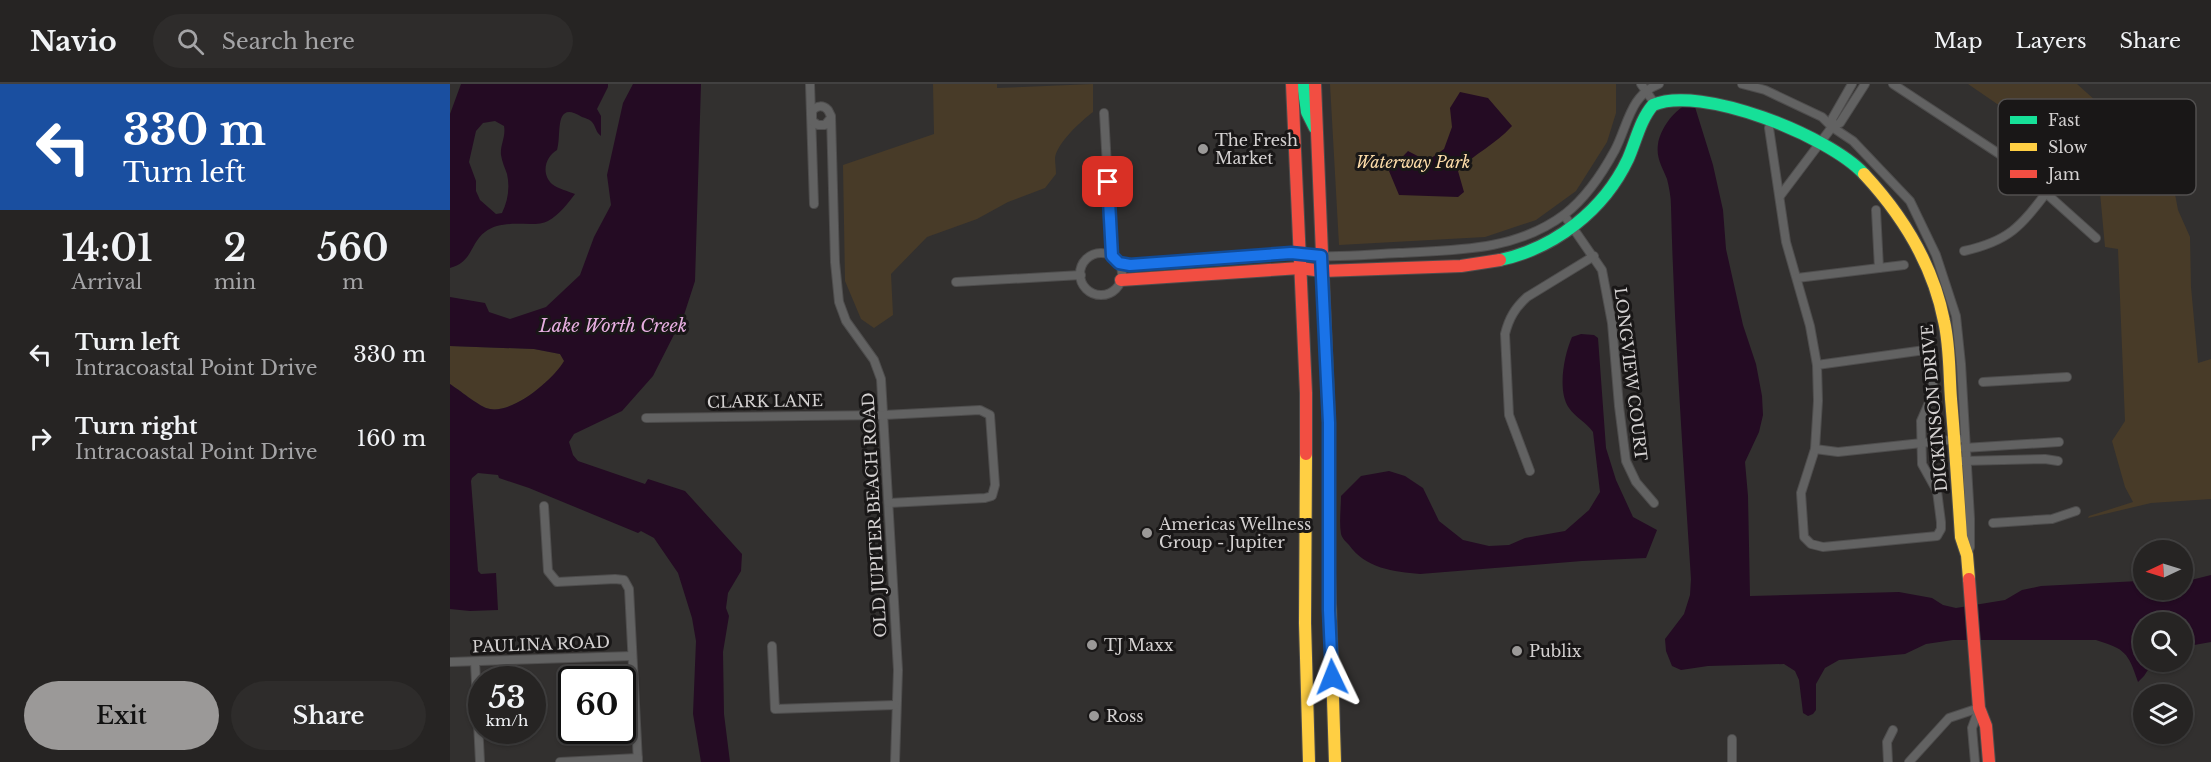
<!DOCTYPE html>
<style>
body{margin:0;font-family:"Libre Baskerville",serif;background:#2e2c2b;color:#f1f3f6;height:100vh;display:flex;flex-direction:column;font-size:22px;white-space:nowrap}
*{box-sizing:border-box;margin:0}
p{font-size:20px;color:#a4a4a6}
.icon{flex:none;width:33px;height:33px;fill:none;stroke:currentColor;stroke-width:2;stroke-linecap:round;stroke-linejoin:round}
.map{position:relative;flex:1;overflow:hidden}
.details{display:flex;flex-direction:column;background:#262423;width:450px}
.details>*{flex:none}
.top-card{background:#1a4fa0;color:#fff;overflow:hidden}
.needle{width:39px;rotate:266deg}
.tools{position:absolute;left:1683px;top:456px;display:grid;gap:12px}
.tools a{display:grid;place-items:center;width:60px;height:60px;border-radius:50%;background:#262423;box-shadow:0 2px 4px #0004,0 0 0 2px #424141;font-size:30px}
.speed{position:absolute;left:18px;top:582px;display:flex;gap:12px;font-size:30px;font-weight:700;text-align:center}
.speed>*{display:grid;place-content:center;width:78px;height:78px;border-radius:50%;background:#262423;box-shadow:0 2px 4px #0004,0 0 0 2px #424141;line-height:1}
.speed small{font-size:15px;font-weight:400}
.speed .limit{border:3px solid #111;border-radius:9px;background:#fff;color:#111}
.pin{position:absolute;display:grid;place-items:center;width:51px;height:51px;color:#fff;margin:-26px;border-radius:12px;box-shadow:0 3px 9px #0006}
.me{position:absolute;width:66px;margin:-33px;rotate:358deg;stroke-linejoin:round;filter:drop-shadow(0 0 4px #0008)}
.turn{display:flex;align-items:center;gap:21px;height:126px;padding:0 24px;font-size:27px}
.turn .icon{width:78px;height:78px;stroke-width:2.5}
.turn b{display:block;font-size:42px;line-height:51px}
.eta{display:flex;justify-content:space-evenly;align-items:center;height:102px;text-align:center}
.eta b{font-size:36px;font-weight:600;line-height:42px}
.action{display:flex;gap:12px;margin-top:auto;padding:12px 24px}
.action a{flex:1;height:69px;border-radius:36px;background:#9b9998;color:#111;font-size:24px;font-weight:600;line-height:69px;text-align:center}
.action a+a{background:#2e2c2b;color:#f1f3f6}
ul{padding:0;list-style:none}
li{display:flex;align-items:center;gap:18px;height:84px;padding:0 24px}
li div{flex:1}
li b{display:block;font-size:22px}
li em{font-style:normal}
header{display:flex;align-items:center;gap:36px;box-sizing:border-box;height:84px;padding:0 30px;background:#262423;border-bottom:2px solid #424141}
header strong{font-size:28px}
nav{display:flex;gap:33px;margin-inline-start:auto;font-size:21px}
.search{width:420px;height:54px;background:#2e2c2b;display:flex;align-items:center;gap:15px;box-sizing:border-box;padding:0 21px;border-radius:33px;color:#a4a4a6;font-size:22px}
main{display:flex;flex:1;min-height:0}
.map>svg:first-child{display:block}
</style>
<header>
<strong>Navio</strong>
<div class="search"><svg class="icon" aria-label="search" viewBox="0 0 24 24"><circle cx="10" cy="10" r="6"/><path d="M15 15l6 6"/></svg>Search here</div>
<nav><a>Map</a><a>Layers</a><a>Share</a></nav>
</header>
<main>
<section class="details">
<div class="top-card">
<div class="turn"><svg class="icon" aria-label="left" viewBox="0 0 24 24"><path d="M17 20v-9H6M10 6l-5 5 5 5"/></svg><div><b>330 m</b>Turn left</div></div>
</div>
<div class="eta">
<div><b>14:01</b><p>Arrival</p></div>
<div><b>2</b><p>min</p></div>
<div><b>560</b><p>m</p></div>
</div>
<ul>
<li><svg class="icon" aria-label="left" viewBox="0 0 24 24"><path d="M17 20v-9H6M10 6l-5 5 5 5"/></svg><div><b>Turn left</b><p>Intracoastal Point Drive</p></div><em>330 m</em></li>
<li><svg class="icon" aria-label="right" viewBox="0 0 24 24"><path d="M7 20v-9h11M14 6l5 5-5 5"/></svg><div><b>Turn right</b><p>Intracoastal Point Drive</p></div><em>160 m</em></li>
</ul>
<div class="action"><a>Exit</a><a>Share</a></div>
</section>
<div class="map">
<svg width="1761" height="678" viewBox="0 0 1761 678">
<rect width="100%" height="100%" fill="#32302f"/>
<!-- green -->
<g fill="#483b28">
<path d="M483,0H547V4L643,0V28C631,37 607,59 605,74C605,79 606,85 606,90L595,104L558,118L527,135L477,153L441,190L443,231L424,244L411,235L395,197L393,81L484,50Z"/>
<polygon points="880,0 1166,0 1166,29 1157,58 1126,107 1086,136 1035,153 889,161"/>
<polygon points="1518,0 1627,0 1656,26 1676,37 1701,61 1727,92 1725,110 1728,126 1740,153 1741,203 1748,279 1761,275 1761,415 1701,419 1638,434 1639,432 1683,418 1675,403 1662,357 1675,337 1668,165 1655,163 1649,98 1617,68"/>
<path d="M0,262L84,265L110,270L115,277C103,296 60,333 36,324C28,321 9,306 0,300Z"/>
</g>
<!-- water -->
<g fill="#240b23" fill-rule="evenodd">
<path d="M11,0H158V3L147,25L151,32V52C145,48 146,41 141,37C139,35 135,34 132,33C103,15 112,51 107,66C95,73 91,90 102,100C108,105 118,107 125,110C118,119 109,131 98,137C84,145 54,133 35,148C20,159 23,178 0,184V30ZM45,37L54,42C56,53 50,61 51,71C52,78 55,84 57,90C60,103 58,117 52,129L46,130L30,116L26,107V97L19,78L26,47L33,39Z"/>
<path d="M183,0H251L245,197L234,231L203,292L172,327L124,350L119,358L123,371L128,377L195,400L198,395L235,407L292,470L291,487L278,509L276,524L279,532L273,568L274,630L280,678H251L243,630L246,557L242,534L228,489L204,454L191,447L188,449L79,404L49,394L48,391L28,389L22,394L21,397L28,487L31,490L46,489L48,526L20,527L0,525V300C9,306 28,321 36,324C60,333 103,296 114,277L110,270L84,265L0,262V213L35,219L39,228L60,235L96,223L130,191L144,153L161,121L157,91L173,19Z"/>
<path d="M1010,8L1038,14L1062,42C1045,61 1025,69 1008,87L1014,108L1008,113L949,111L939,87L958,67L977,77L994,65L1002,43L1000,24Z"/>
<path d="M1236,21L1245,23L1263,81L1273,126L1276,165L1293,241L1306,280L1312,312L1313,331L1309,348L1295,378L1298,412L1300,512L1449,508L1482,514L1493,521L1506,524L1555,516L1572,506L1591,502L1689,497L1693,501L1694,506H1699L1706,512L1719,511L1725,506H1732L1733,498L1761,491V558L1733,563L1732,538H1694V578H1703L1694,592L1688,598C1678,568 1675,565 1646,556H1503L1476,560L1455,570L1389,576L1375,584L1366,600V626L1363,630L1358,632L1353,629L1349,596L1345,587L1334,580L1258,582L1231,586L1222,582L1216,567L1215,555L1234,530L1240,511L1241,495C1233,371 1224,246 1221,122C1221,113 1219,103 1217,95C1212,82 1206,74 1208,60C1210,46 1223,27 1236,21Z"/>
<path d="M1131,250L1144,251L1148,254L1156,364L1166,396L1183,433L1207,446L1196,474L1132,477L970,490C944,488 915,484 899,461C896,458 892,454 891,450C889,438 891,424 891,412L911,392L939,387L955,392L973,404L989,437L1013,456L1039,462L1059,461L1075,454L1115,447L1139,426L1150,408L1143,348C1137,339 1125,333 1119,324C1107,307 1114,271 1122,253Z"/>
</g>
<g fill="none" stroke-linecap="round" stroke-linejoin="round">
<!-- street casing -->
<g stroke="#4e4d4d" stroke-width="10">
<g id="street">
<polyline points="360,0 364,120"/>
<polyline points="1191,0 1205,20"/>
<polyline points="1292,0 1315,6 1372,33 1382,43 1403,57 1460,117 1486,171 1506,232 1511,280 1520,434 1520,463 1517,470"/>
<polyline points="1443,0 1560,77 1646,154"/>
<polyline points="654,29 662,172"/>
<path d="M380,35L375,41H368L362,37V27C367,21 373,21 378,26L381,32L385,178L389,218L396,237L424,276L431,295L448,586L445,678"/>
<polyline points="1382,43 1390,39 1415,0"/>
<polyline points="1319,44 1336,158 1360,242 1367,281 1368,317 1365,365 1351,409 1354,453 1361,460 1373,463 1487,452 1491,445 1491,438 1487,407 1472,380 1471,337 1481,314 1483,299 1483,281 1475,266 1367,281"/>
<polyline points="1330,112 1382,43 1382,35 1402,0"/>
<polyline points="1426,126 1429,184"/>
<polyline points="1114,131 1152,186 1162,239 1169,322 1176,377 1186,398 1204,419"/>
<path d="M1514,167C1559,157 1570,143 1597,108"/>
<circle cx="651" cy="190" r="21"/>
<path d="M669,179L680,181C733,177 787,170 840,169C850,169 861,172 872,172C897,173 923,170 949,169C1007,166 1066,167 1115,130C1137,113 1152,90 1165,66C1178,41 1180,11 1209,0"/>
<polyline points="1347,194 1454,181"/>
<polyline points="506,198 631,191"/>
<polyline points="1533,298 1617,293"/>
<polyline points="196,334 434,331 530,326 540,331 545,401 542,412 535,414 439,419"/>
<polyline points="1514,364 1609,358"/>
<polyline points="1365,365 1388,368 1509,355"/>
<polyline points="1512,377 1595,375 1608,377"/>
<path d="M1080,387L1059,331L1055,250C1059,234 1065,224 1077,213L1144,172"/>
<polyline points="94,422 98,487 107,498 165,495 174,496 179,505 188,678"/>
<polyline points="1543,439 1602,435 1626,427"/>
<polyline points="322,562 325,625 445,621"/>
<polyline points="0,578 182,572"/>
<polyline points="25,578 30,678"/>
<polyline points="1282,655 1282,678"/>
<polyline points="110,678 188,674"/>
<polyline points="1438,678 1437,658 1443,646"/>
<polyline points="1459,678 1499,634 1529,624"/>
<polyline points="1525,678 1522,644 1529,625"/>
</g>
</g>
<!-- fast casing -->
<g stroke="#4e4d4d" stroke-width="14">
<g id="fast">
<polyline points="853,0 857,28 865,44"/>
<path d="M1050,176C1105,164 1154,126 1178,75C1186,57 1190,36 1203,21C1250,0 1379,52 1414,90"/>
</g>
</g>
<!-- slow casing -->
<g stroke="#4e4d4d" stroke-width="14">
<g id="slow">
<path d="M1414,90C1453,132 1483,181 1494,237C1500,263 1499,289 1501,315C1505,361 1508,407 1511,453L1517,471L1519,495"/>
<polyline points="856,370 855,539 859,678"/>
<polyline points="879,488 885,678"/>
</g>
</g>
<!-- jam casing -->
<g stroke="#4e4d4d" stroke-width="14">
<g id="jam">
<polyline points="842,0 856,309 856,370"/>
<polyline points="865,0 879,339 879,488"/>
<polyline points="671,196 850,184 872,187 1011,182 1050,176"/>
<polyline points="1519,495 1529,624 1536,642 1539,678"/>
</g>
</g>
<!-- street -->
<use href="#street" stroke="#626262" stroke-width="8"/>
<!-- fast -->
<use href="#fast" stroke="#16e098" stroke-width="12"/>
<!-- slow -->
<use href="#slow" stroke="#ffcf43" stroke-width="12"/>
<!-- jam -->
<use href="#jam" stroke="#f24e42" stroke-width="12"/>
</g>
<g fill="none" stroke-linecap="round" stroke-linejoin="round">
<!-- route casing -->
<g stroke="#114b97" stroke-width="15">
<polyline id="route" points="658,98 662,172 669,179 680,181 841,169 871,172 879,339 879,526 882,593"/>
</g>
<!-- route -->
<use href="#route" stroke="#1a73e8" stroke-width="10"/>
</g>
<!-- markers -->
<g fill="#9b9998" stroke="#191717" stroke-width="2">
<circle cx="753" cy="65" r="6"/>
<circle cx="697" cy="449" r="6"/>
<circle cx="642" cy="561" r="6"/>
<circle cx="1067" cy="567" r="6"/>
<circle cx="644" cy="632" r="6"/>
</g>
<g text-anchor="middle" stroke-width="6" stroke-linejoin="round" paint-order="stroke">
<!-- poi labels -->
<g font-size="16" fill="#d4d1d1" stroke="#191717" text-anchor="start">
<text x="765" y="62">The Fresh<tspan x="765" dy="18">Market</tspan></text>
<text x="709" y="446">Americas Wellness<tspan x="709" dy="18">Group - Jupiter</tspan></text>
<text x="654" y="567">TJ Maxx</text>
<text x="1079" y="573">Publix</text>
<text x="656" y="638">Ross</text>
</g>
<!-- park labels -->
<g font-size="16" font-style="italic" fill="#feddaa" stroke="#191717">
<text x="963" y="84">Waterway Park</text>
</g>
<!-- street labels -->
<g font-size="16" fill="#d4d1d1" stroke="#191717">
<text transform="translate(1181 290) rotate(83)" y="6">LONGVIEW COURT</text>
<text transform="translate(315 317) rotate(-1)" y="6">CLARK LANE</text>
<text transform="translate(1484 324) rotate(-95)" y="6">DICKINSON DRIVE</text>
<text transform="translate(424 431) rotate(-93)" y="6">OLD JUPITER BEACH ROAD</text>
<text transform="translate(91 560) rotate(-2)" y="6">PAULINA ROAD</text>
</g>
<!-- water labels -->
<g font-size="18" font-style="italic" fill="#e7aee1" stroke="#191717">
<text x="163" y="248">Lake Worth Creek</text>
</g>
</g>
<!-- legend -->
<rect x="1548" y="15" width="198" height="96" rx="9" fill="#191717" stroke="#514f4f" stroke-width="1.5"/>
<rect x="1560" y="32" width="27" height="8" fill="#16e098"/>
<rect x="1560" y="59" width="27" height="8" fill="#ffcf43"/>
<rect x="1560" y="86" width="27" height="8" fill="#f24e42"/>
<g font-size="16" fill="#d4d1d1">
<text x="1598" y="42">Fast</text>
<text x="1598" y="69">Slow</text>
<text x="1598" y="96">Jam</text>
</g>
</svg>
<div class="tools">
<a><svg class="needle" viewBox="-14 -14 28 28"><path d="M0-13l5 13h-10z" fill="#e53935"/><path d="M0 13l5-13h-10z" fill="#a4a4a6"/></svg></a>
<a><svg class="icon" aria-label="search" viewBox="0 0 24 24"><circle cx="10" cy="10" r="6"/><path d="M15 15l6 6"/></svg></a>
<a><svg class="icon" aria-label="layers" viewBox="0 0 24 24"><path d="M12 4l9 5-9 5-9-5zM3 14l9 5 9-5"/></svg></a>
</div>
<div class="speed"><div>53<small>km/h</small></div><div class="limit">60</div></div>
<div class="pin" style="left:658px;top:98px;background:#d93025"><svg class="icon" aria-label="arrive" viewBox="0 0 24 24"><path d="M6 21V4h12l-3 4 3 4H6"/></svg></div>
<svg class="me" style="left:882px;top:593px" viewBox="-20 -20 40 40"><path d="M0-17L14 15 0 8-14 15z" fill="#1a73e8" stroke="#fff" stroke-width="4"/></svg>
</div>
</main>
